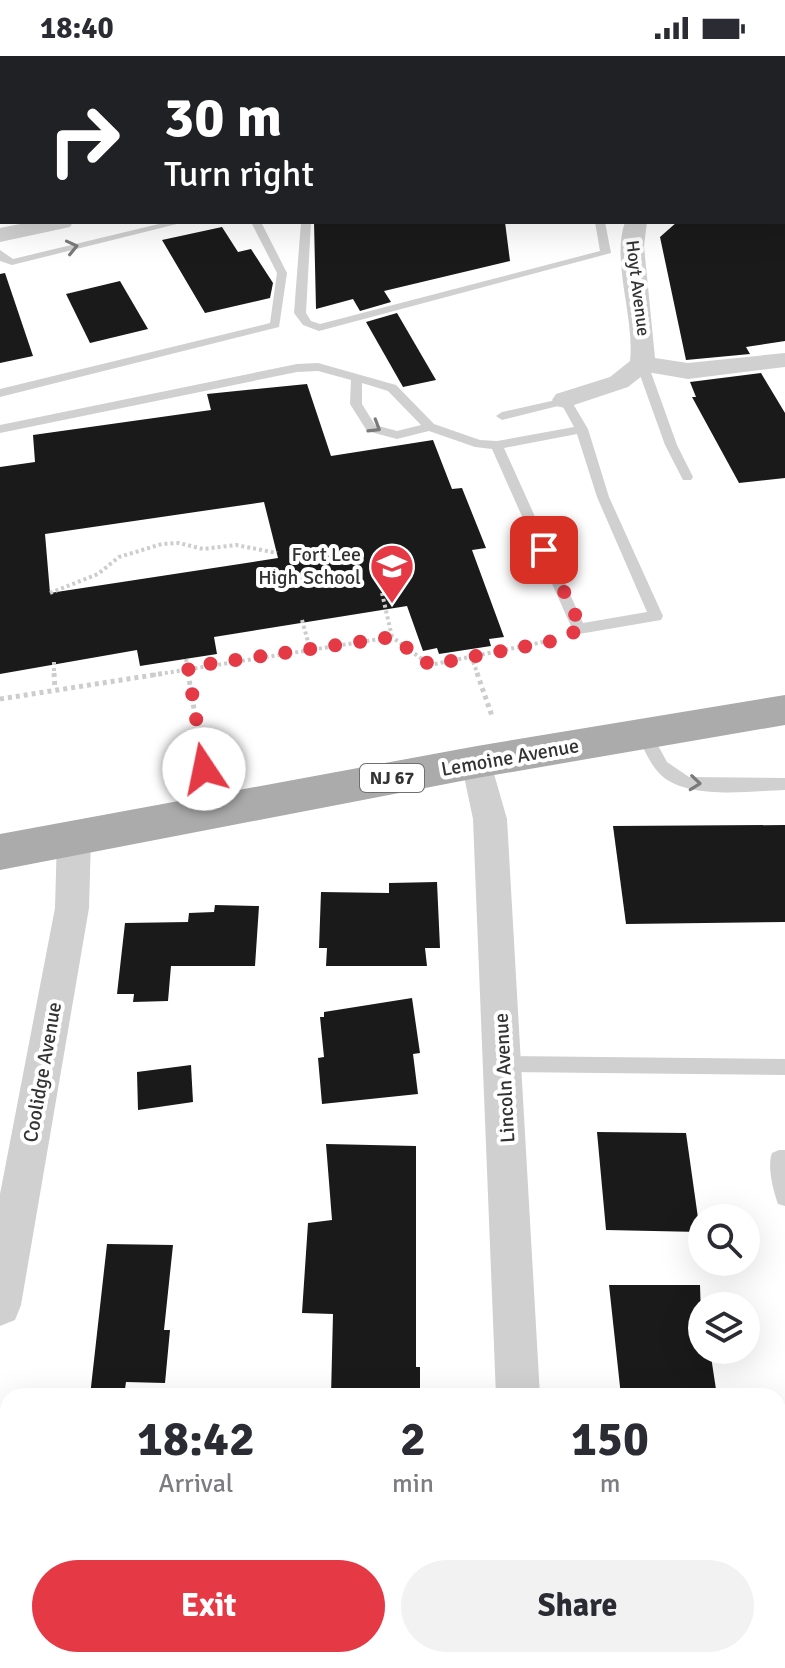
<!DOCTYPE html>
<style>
body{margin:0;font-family:Signika,sans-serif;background:#f2f2f3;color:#2b2b33;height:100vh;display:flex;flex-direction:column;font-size:30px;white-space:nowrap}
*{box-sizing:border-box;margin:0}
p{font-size:26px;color:#7c7c81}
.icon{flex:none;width:44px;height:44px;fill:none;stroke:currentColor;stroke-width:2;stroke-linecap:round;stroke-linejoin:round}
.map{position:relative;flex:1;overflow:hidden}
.panel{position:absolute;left:0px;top:1332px;width:786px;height:280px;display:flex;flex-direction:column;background:#fff;border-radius:24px 24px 0 0;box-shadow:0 8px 32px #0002}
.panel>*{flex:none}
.banner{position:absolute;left:0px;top:0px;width:786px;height:168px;box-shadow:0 8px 32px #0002;background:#202124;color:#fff;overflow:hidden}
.controls{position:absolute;left:688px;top:1148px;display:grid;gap:16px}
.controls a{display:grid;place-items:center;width:72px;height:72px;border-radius:50%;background:#fff;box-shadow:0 8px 32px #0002;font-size:40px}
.pin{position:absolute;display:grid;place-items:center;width:68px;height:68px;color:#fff;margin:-34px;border-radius:16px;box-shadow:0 4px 12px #0006}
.me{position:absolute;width:88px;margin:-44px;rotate:349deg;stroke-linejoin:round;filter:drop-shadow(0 0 6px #0008)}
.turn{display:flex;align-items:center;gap:28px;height:168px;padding:0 32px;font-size:36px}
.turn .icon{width:104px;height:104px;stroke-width:2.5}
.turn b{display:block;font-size:56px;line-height:68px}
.eta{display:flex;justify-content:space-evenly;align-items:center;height:136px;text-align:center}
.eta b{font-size:48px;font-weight:700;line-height:56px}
.button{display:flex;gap:16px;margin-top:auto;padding:16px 32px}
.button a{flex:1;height:92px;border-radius:48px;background:#e63946;color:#fff;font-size:32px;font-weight:700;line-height:92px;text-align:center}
.button a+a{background:#f2f2f3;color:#2b2b33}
.status{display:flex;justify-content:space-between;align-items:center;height:56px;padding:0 40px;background:#fff;direction:ltr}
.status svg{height:22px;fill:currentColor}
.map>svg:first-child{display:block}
</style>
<div class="status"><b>18:40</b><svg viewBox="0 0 49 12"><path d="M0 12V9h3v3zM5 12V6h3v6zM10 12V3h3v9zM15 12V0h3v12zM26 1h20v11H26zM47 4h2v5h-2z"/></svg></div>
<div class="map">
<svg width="785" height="1612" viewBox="0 0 785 1612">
<rect width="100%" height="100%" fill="#fff"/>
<!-- building -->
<g fill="#1a1a1a" fill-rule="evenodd">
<polygon points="314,166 505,166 510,205 384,235 391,246 360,255 353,243 316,253"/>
<polygon points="677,166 785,166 785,285 746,291 750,298 686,304 660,181"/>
<polygon points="222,171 238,196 251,193 273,227 270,242 205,257 162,184"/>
<polygon points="5,217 33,300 0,307 0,218"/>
<polygon points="120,225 148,273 90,287 66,238"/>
<polygon points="397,257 436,324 403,331 366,266"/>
<polygon points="761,317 785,357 785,422 739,427 692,341 696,341 690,326"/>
<path d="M307,328L331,400L433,384L452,433L462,432L486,492L472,494L504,581L489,583L491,590L439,598L437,592L423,595L407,550L214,581L217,598L140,610L137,594L0,618V411L35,406L33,379L211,354L207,338ZM264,446L278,502L50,537L45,478Z"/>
<polygon points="785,769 785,866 626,868 613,770"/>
<polygon points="437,826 440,892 425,892 427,910 326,910 327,892 319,892 321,836 389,837 389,827"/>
<polygon points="215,849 259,850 255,910 171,910 168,945 133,946 134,938 117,938 125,867 188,866 189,857 214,856"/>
<polygon points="412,942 420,997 413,998 418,1038 322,1048 318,1002 324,1001 320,961 324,961 324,956"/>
<polygon points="191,1009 193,1046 138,1054 137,1016"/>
<polygon points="597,1076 686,1077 700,1176 606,1174"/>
<polygon points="326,1088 416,1090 416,1311 420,1311 420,1340 331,1340 333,1258 302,1257 308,1167 332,1164"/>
<polygon points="107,1188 173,1189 164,1274 170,1274 165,1327 126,1326 124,1340 90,1340"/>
<polygon points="609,1229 700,1229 702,1294 710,1294 717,1340 621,1340"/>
</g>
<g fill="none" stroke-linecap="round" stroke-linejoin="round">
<!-- path-far2 -->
<polyline stroke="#cdcdcd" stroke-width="3" stroke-dasharray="3 3" stroke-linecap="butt" points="28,2 51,0"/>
<!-- path-far1 -->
<g stroke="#cdcdcd" stroke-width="4" stroke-dasharray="3 3" stroke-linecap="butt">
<polyline points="50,537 98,518 119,501 162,488 179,487 203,493 236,489 277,497"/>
<polyline points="382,537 392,581"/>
<polyline points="302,564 310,593"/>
<polyline points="471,600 478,619"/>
<polyline points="186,603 189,619"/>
<polyline points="54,606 54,619"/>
<polyline points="153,619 392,581 430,609 558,583"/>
</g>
<!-- path -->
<g stroke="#cdcdcd" stroke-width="5" stroke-dasharray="4 4" stroke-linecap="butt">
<polyline points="54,617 55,633"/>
<polyline points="188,617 204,713"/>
<polyline points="477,617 492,660"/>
<polyline points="0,643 166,617"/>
</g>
<!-- service -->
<g fill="#d0d0d0" fill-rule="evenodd">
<polygon points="0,137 2,137 0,144"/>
<polygon points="167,166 185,166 12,209 0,205 0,194 13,203"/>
<polygon points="251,166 261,166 287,217 279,271 0,341 0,333 270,267 277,217"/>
<polygon points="301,166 311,166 306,257 311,265 320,268 600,195 595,166 605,166 611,197 319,275 303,269 294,257"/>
<polygon points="642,304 648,308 677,389 693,421 691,424 683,424 665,389 636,308"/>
<path d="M318,307L396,329L434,368L480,384L497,385L574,371L562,349L502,364L496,360L502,356L569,341L588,373L609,441L663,560L661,564L579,578L574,577L492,393L475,391L429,375L397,383L367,375L350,348L351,324L318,315L297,316L0,377V369L297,308ZM362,327L388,335L421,369L397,375L375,369L362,348ZM577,378L597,441L647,556L583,567L504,392Z"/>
<path d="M644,671L649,673L667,706L689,721L785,722V734C750,735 690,744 662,720C650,709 643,692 637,677Z"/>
<polygon points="503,1000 785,1003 785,1019 503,1016 497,1014 494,1008 497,1002"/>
<path d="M779,1094H785V1150L778,1148C773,1134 767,1110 772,1097Z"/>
</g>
<!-- minor -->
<g fill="#d0d0d0" fill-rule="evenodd">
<polygon points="231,0 249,0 250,2 232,2"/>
<polygon points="673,0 691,0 692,2 674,2"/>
<rect x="784" y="28" width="1" height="12"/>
<rect x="784" y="137" width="1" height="12"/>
<polygon points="30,166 73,166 70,171 0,186 0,172"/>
<path d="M625,166H647L644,190L655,302L688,307L785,297V311L688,323L647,316L628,331L565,352L556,350L552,344L556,338L610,321L630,305C635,262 611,206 625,166Z"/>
<polygon points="477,693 488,697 507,763 540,1340 496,1340 473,763 461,706 466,697"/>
<polygon points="74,768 86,772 91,782 89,852 21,1249 15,1264 0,1270 0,1138 55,852 57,782 62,772"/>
<polygon points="276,1604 347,1604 344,1612 272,1612"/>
</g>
<!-- tertiary -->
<g fill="#d0d0d0" fill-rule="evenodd">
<polygon points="785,1428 785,1486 778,1487 778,1429"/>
<rect x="500" y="1604" width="60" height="8"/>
</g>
<!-- primary -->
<polygon fill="#ababab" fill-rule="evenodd" points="785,639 785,669 477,722 0,814 0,778 477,690"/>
</g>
<!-- one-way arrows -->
<defs><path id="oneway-chevron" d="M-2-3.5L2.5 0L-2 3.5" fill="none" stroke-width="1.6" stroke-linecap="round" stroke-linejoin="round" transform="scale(2)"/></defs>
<g stroke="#7a7a7a">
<use href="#oneway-chevron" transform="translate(72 191) rotate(-13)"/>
<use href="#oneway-chevron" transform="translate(375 371) rotate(31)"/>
<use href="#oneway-chevron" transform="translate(695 727) rotate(6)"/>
</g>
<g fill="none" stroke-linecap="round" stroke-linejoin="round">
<!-- route -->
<polyline stroke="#e63946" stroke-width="14" stroke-dasharray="0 25.2" points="204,713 188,611 392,581 430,609 553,585 582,573 544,494"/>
</g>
<!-- icons -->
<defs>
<g id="school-pin" transform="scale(2.3)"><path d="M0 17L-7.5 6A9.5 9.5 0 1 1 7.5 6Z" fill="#e63946" stroke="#fff"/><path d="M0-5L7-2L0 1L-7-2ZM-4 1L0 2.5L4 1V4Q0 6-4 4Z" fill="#fff"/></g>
</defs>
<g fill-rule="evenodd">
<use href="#school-pin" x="392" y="510"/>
</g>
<g text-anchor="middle" stroke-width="8" stroke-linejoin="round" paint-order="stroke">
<!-- far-street labels -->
<g font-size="18" fill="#333" stroke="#fff">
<text transform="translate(638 232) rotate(83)" y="6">Hoyt Avenue</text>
</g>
<!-- shield labels -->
<rect fill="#fff" stroke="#707070" stroke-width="2" x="360" y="708" width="64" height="28" rx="6"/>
<g font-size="18" font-weight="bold" fill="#333">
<text x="392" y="728">NJ 67</text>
</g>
<!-- poi labels -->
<g font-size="20" fill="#333" stroke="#fff" text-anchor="end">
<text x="361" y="505">Fort Lee<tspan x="361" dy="23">High School</tspan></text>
</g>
<!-- street labels -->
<g font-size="20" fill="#333" stroke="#fff">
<text transform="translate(510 701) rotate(-10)" y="7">Lemoine Avenue</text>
<text transform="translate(42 1016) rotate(-80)" y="7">Coolidge Avenue</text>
<text transform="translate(504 1022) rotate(-93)" y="7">Lincoln Avenue</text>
</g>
</g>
</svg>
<div class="controls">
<a><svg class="icon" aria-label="search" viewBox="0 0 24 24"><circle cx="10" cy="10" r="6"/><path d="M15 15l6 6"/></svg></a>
<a><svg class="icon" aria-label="layers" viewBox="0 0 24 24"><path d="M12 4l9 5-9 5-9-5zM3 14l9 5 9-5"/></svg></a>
</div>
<div class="pin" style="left:544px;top:494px;background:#d93025"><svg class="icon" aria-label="arrive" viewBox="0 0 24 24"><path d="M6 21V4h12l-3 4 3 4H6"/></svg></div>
<svg class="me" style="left:204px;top:713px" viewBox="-20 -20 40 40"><circle r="19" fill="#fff"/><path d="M0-13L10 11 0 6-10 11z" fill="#e63946"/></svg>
<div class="banner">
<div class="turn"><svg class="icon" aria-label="right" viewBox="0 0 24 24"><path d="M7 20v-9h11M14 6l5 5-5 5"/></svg><div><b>30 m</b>Turn right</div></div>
</div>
<section class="panel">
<div class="eta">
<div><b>18:42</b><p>Arrival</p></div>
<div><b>2</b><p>min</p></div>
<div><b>150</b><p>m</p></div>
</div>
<div class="button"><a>Exit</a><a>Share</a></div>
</section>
</div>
